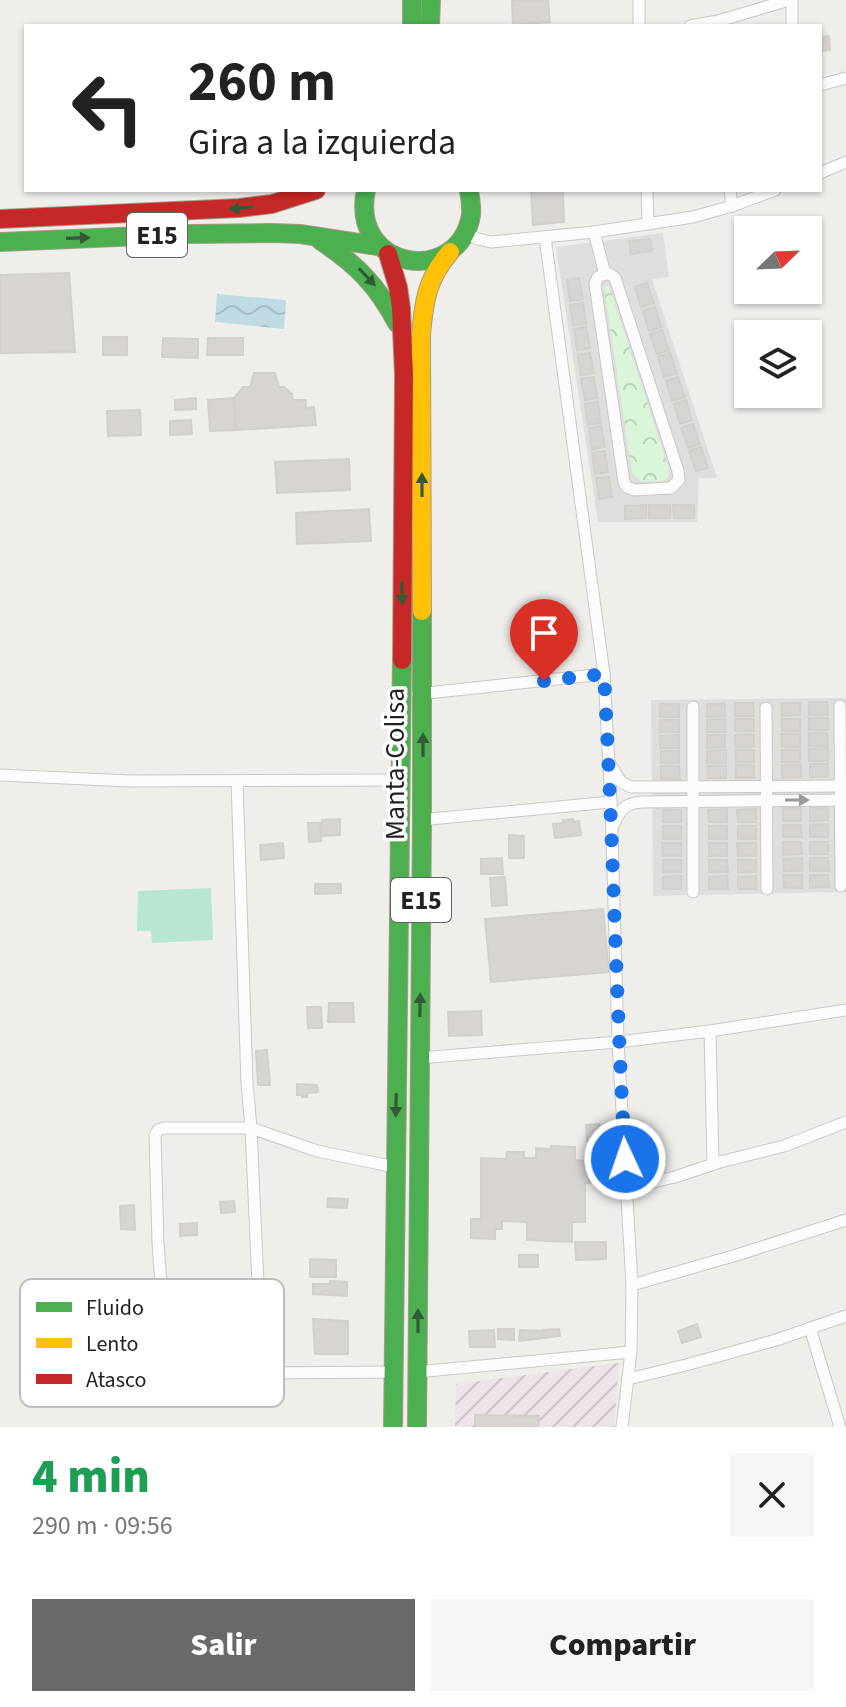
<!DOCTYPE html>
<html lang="es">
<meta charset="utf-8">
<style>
body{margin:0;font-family:"Source Sans 3",sans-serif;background:#f6f6f6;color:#222;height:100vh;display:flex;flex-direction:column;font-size:30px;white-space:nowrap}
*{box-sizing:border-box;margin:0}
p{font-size:26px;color:#767676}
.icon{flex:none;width:44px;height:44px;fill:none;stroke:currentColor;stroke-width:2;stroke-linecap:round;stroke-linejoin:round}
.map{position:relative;height:1427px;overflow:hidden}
.side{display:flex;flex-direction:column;background:#fff;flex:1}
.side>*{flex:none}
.top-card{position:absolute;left:24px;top:24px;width:798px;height:168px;border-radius:0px;box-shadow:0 2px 6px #0004;background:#fff;color:#222;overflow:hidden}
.needle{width:52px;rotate:67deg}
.controls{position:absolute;left:734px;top:216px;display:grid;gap:16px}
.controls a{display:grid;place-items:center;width:88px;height:88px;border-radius:0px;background:#fff;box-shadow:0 2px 6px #0004;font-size:40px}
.pin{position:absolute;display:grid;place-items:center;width:68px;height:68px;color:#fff;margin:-82px -34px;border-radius:50% 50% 50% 0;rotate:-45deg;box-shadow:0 0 8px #0007}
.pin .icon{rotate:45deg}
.me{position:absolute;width:88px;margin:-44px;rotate:357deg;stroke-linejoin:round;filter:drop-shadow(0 0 6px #0008)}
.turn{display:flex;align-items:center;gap:28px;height:168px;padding:0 32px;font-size:36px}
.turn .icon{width:104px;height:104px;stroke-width:2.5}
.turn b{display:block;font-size:56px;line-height:68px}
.round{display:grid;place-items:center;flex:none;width:84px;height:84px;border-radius:0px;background:#f6f6f6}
.overview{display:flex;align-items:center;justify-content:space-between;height:136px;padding:0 32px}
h1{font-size:48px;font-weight:800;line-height:60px;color:#1e9e55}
.action{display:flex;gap:16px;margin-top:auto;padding:16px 32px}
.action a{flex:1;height:92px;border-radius:0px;background:#6a6968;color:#fff;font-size:32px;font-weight:800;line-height:92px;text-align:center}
.action a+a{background:#f6f6f6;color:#222}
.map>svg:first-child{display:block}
</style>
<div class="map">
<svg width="846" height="1427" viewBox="0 0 846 1427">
<defs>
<pattern id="industrial-furrows" width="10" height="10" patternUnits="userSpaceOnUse" patternTransform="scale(2)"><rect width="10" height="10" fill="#ede4e9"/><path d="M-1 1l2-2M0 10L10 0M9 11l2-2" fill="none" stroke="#cbc3c8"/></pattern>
<pattern id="park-crowns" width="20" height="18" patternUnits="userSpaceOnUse" patternTransform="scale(2)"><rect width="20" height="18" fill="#daf5da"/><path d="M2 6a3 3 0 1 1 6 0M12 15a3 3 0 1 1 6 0" fill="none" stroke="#bbd2bb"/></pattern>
<pattern id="water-waves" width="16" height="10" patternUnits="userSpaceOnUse" patternTransform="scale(2)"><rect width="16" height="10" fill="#bfdbe3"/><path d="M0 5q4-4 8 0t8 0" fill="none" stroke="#a4bcc2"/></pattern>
</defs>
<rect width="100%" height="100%" fill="#f0eeeb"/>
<!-- residential -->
<g fill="#dfdedc">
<polygon points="663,233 669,277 652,279 717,478 699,478 697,522 598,522 556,247"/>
<polygon points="846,698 846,892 653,896 651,700"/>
</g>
<!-- industrial -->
<polygon fill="url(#industrial-furrows)" points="619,1363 614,1427 455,1427 456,1384"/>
<!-- park -->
<polygon fill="url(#park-crowns)" points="606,285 609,286 669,470 668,478 662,481 640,481 632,473 604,287"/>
<!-- pitch -->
<polygon fill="#b7e6d2" points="211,888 213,940 152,943 151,931 137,931 138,891"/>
<!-- water -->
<polygon fill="url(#water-waves)" points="217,294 286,300 284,329 215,322"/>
<!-- building -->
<g fill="#d7d4d2" stroke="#d3d0cc" stroke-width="2">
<polygon points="512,0 548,0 550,22 513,25"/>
<polygon points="829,36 830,50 820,51 820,37"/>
<polygon points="531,190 563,190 564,222 533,225"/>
<polygon points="650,239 652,251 631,254 629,241"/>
<polygon points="69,273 75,352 0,353 0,275"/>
<polygon points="579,278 583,299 570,301 567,280"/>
<polygon points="647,283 654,303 641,307 635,287"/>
<polygon points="583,303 586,324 573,325 570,305"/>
<polygon points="655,307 661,327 649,331 643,311"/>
<polygon points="586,327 590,348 577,350 574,329"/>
<polygon points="662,330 669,350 657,354 650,334"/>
<rect x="103" y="337" width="24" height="18"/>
<polygon points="163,338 198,339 198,358 162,357"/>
<polygon points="208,338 243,338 243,355 207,355"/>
<polygon points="590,353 594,373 581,375 578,355"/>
<polygon points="670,353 677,373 664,377 658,357"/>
<polygon points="254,373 275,373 279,387 284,387 292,394 293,400 306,400 306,408 314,407 316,425 236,430 234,398 243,387 250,387"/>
<polygon points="594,377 597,398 585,400 581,379"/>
<polygon points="678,377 685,397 672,401 666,381"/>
<polygon points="196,398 196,409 175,410 175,400"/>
<polygon points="234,398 236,430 210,431 208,400"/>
<polygon points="686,400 692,420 680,424 674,404"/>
<polygon points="598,402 601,423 588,425 585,404"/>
<polygon points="140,410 141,435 108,436 107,411"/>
<polygon points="191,420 192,434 170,435 170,421"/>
<polygon points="693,424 700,444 688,448 681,428"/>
<polygon points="601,426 605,447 592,449 589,428"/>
<polygon points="701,447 708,468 696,471 689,451"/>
<polygon points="605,451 608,472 595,474 592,453"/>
<polygon points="349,459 350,490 277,493 275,462"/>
<polygon points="609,477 612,497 599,499 596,478"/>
<polygon points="646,505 646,518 625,519 625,506"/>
<rect x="649" y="505" width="21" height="13"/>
<polygon points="673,505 694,505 694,518 674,518"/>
<polygon points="369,509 371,541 297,544 296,513"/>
<polygon points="809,702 827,702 828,715 809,715"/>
<polygon points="735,703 753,703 754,716 735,716"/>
<polygon points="781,703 800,703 800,715 782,716"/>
<rect x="660" y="704" width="19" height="13"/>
<polygon points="707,704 725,704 725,716 707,717"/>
<rect x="809" y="718" width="19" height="12"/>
<polygon points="725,719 726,732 707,732 707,720"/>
<rect x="735" y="719" width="19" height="12"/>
<polygon points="781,719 800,719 800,731 782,731"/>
<rect x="660" y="720" width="19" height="12"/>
<polygon points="809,733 827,733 828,746 809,746"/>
<polygon points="754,734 754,747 735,747 735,735"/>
<polygon points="781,734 800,734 800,747 782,747"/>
<polygon points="679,735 679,748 660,748 660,736"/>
<polygon points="707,735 725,735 725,747 707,748"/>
<polygon points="828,748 828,761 809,761 809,749"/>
<polygon points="726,750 726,763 707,763 707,751"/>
<polygon points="735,750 754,750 754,762 736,762"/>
<rect x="782" y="750" width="18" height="12"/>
<rect x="661" y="751" width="18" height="12"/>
<polygon points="810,764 828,764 828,776 810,777"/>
<rect x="736" y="765" width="18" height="13"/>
<polygon points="782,765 801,765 801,777 782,778"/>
<polygon points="661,766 679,766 680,779 661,779"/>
<rect x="708" y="766" width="18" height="12"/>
<rect x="783" y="808" width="18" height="13"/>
<polygon points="810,808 828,808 828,820 810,821"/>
<polygon points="727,809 727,822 709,822 708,810"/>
<polygon points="756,809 756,822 738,822 737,810"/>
<rect x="663" y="810" width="18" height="12"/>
<polygon points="340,819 340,835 322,836 322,820"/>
<polygon points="573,819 573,822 579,821 581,835 555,838 553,824 564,823 563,820"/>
<polygon points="308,823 320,823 321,841 309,842"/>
<polygon points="828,824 828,837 810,837 810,825"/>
<polygon points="783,825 801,825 802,837 783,837"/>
<rect x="663" y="826" width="18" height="13"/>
<rect x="709" y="826" width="18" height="13"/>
<rect x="738" y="826" width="18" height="13"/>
<polygon points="509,835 524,836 524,858 509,858"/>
<polygon points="783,842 801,842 802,854 783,855"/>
<rect x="810" y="842" width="18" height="12"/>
<polygon points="283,843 284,858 261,860 260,845"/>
<polygon points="662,843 681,843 681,856 663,856"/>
<rect x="709" y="843" width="18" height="13"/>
<polygon points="737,843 756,843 756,856 738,856"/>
<polygon points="502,858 503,874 481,874 481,859"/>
<polygon points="802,858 802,871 784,871 783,859"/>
<polygon points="810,858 828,858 829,871 810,871"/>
<rect x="663" y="860" width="18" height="12"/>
<polygon points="709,860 727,860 728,872 709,872"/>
<rect x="738" y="860" width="18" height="12"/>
<polygon points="783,875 802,875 802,888 784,888"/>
<polygon points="810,875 828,875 829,887 810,888"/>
<polygon points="681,876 681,889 663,889 663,877"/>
<polygon points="727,876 728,889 709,889 709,877"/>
<polygon points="756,876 756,889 738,889 738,877"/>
<polygon points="505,877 507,905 492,906 490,878"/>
<polygon points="315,884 341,884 341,893 315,894"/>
<polygon points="603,909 609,972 491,982 485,919"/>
<polygon points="329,1003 353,1003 354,1022 328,1022"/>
<polygon points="307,1007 321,1007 322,1028 308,1028"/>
<polygon points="481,1011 482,1035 449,1036 448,1012"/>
<polygon points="267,1050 270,1085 258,1085 256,1051"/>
<polygon points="297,1084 317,1085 318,1092 307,1093 307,1097 302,1097 302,1095 297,1095"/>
<polygon points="600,1124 601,1141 587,1141 586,1125"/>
<polygon points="551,1146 575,1147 575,1160 585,1161 585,1172 590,1172 590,1183 585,1183 585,1222 572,1222 572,1242 527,1240 527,1222 502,1221 502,1229 495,1229 495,1239 471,1238 471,1219 481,1219 481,1158 506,1159 507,1152 524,1152 524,1158 536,1158 536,1148 551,1149"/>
<polygon points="328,1198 348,1199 347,1208 327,1207"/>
<polygon points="234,1201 235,1212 221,1213 220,1202"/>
<polygon points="134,1205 135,1230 121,1229 120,1206"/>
<polygon points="197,1223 197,1235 180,1236 180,1224"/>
<polygon points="575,1242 606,1242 606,1259 576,1260"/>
<rect x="519" y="1255" width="19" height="12"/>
<polygon points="310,1259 336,1260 336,1277 310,1277"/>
<polygon points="330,1281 347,1282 347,1296 313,1294 313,1284 330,1284"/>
<polygon points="313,1319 348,1321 348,1354 315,1354"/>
<polygon points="697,1324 701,1337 682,1343 678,1331"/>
<polygon points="498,1329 514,1329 514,1340 498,1339"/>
<polygon points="559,1329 560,1336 544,1338 543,1330"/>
<polygon points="494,1330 495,1347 470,1347 469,1331"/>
<polygon points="520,1330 542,1331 542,1338 519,1341"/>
<polygon points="475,1415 539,1416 538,1427 475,1427"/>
</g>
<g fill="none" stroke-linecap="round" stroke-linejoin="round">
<!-- street casing -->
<g stroke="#c9c8c7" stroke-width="13">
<g id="street">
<polyline points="792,0 792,26"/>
<polyline points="639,26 639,0"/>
<polyline points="690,26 718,21 789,0"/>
<polyline points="820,85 846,78"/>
<polyline points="820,173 846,162"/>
<polyline points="647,190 648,224"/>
<polyline points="730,190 732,206"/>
<polyline points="594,232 605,274"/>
<polyline points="466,233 478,239 491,242 594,232 693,217 732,206 775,190"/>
<polyline points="545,237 604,674 611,802 618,1042 632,1285 631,1352 622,1427"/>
<polygon points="605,274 610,274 615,278 678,471 679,480 671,488 634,490 627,487 624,482 595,284 598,277"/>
<polyline points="418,694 604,674"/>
<polyline points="840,706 841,886"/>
<polyline points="693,707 693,892"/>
<polyline points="766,708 767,889"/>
<polyline points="610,764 621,782 631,787 846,786"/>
<polyline points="0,775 129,781 400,780"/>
<polyline points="237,781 247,1083 251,1128 262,1373"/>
<polyline points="420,820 611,802"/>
<path d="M614,824C620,809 626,803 642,802L846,800"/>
<polyline points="710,1031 713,1164"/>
<polyline points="419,1058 618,1042 710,1031 846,1010"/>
<polyline points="626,1188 675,1177 720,1162 784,1146 846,1122"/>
<polyline points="632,1285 740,1254 846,1220"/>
<polyline points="810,1328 840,1427"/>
<polyline points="395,1372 262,1373 168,1376 158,1243 155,1135 158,1130 164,1128 251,1128 317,1151 395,1167"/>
<polyline points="416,1372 631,1352"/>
<polyline points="628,1379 686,1365 776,1340 846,1316"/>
</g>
</g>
<!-- fast casing -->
<g stroke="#a79c86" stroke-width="20">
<g id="fast">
<polyline points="412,0 412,26"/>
<polyline points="430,26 431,0"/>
<path d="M366,190C349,271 459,287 471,215C472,207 470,198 469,190"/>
<path d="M321,241C356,264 377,285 397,323"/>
<polyline points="0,242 189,234 273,233 300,234 378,246"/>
<polyline points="393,1427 402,660"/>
<polyline points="417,1427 422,820 422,611"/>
</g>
</g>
<!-- slow casing -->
<g stroke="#a79c86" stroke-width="20">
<path id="slow" d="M422,611L421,335C424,300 427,279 450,252"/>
</g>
<!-- jam casing -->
<g stroke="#a79c86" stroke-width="20">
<g id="jam">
<polyline points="0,219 239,208 272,204 316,190"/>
<polyline points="388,254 398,287 401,308 404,375 402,660"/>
</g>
</g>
<!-- street -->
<use href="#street" stroke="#fdfcfc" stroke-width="11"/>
<!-- fast -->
<use href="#fast" stroke="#4caf50" stroke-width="18"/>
<!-- slow -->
<use href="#slow" stroke="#ffc107" stroke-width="18"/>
<!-- jam -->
<use href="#jam" stroke="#c62828" stroke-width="18"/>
</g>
<!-- one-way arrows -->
<defs><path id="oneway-solid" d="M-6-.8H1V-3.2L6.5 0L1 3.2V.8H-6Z" transform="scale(2)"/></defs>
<g fill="#335a34">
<use href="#oneway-solid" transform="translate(241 208) rotate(174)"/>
<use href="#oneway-solid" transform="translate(78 238) rotate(-2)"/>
<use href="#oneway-solid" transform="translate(367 277) rotate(47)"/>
<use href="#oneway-solid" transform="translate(422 485) rotate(-90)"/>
<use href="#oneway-solid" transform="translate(402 593) rotate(90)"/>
<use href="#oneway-solid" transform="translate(423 745) rotate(-90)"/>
<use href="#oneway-solid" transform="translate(420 1005) rotate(-89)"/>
<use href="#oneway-solid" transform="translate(396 1105) rotate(91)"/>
<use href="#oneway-solid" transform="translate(418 1321) rotate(-90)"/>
</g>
<use fill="#9a9a9a" href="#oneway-solid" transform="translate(797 800)"/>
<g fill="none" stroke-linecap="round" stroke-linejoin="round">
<!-- route -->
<path stroke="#1a73e8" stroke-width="14" stroke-dasharray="0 25.2" d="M544,681L604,674C613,836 616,997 625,1159"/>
</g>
<g text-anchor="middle" stroke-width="7" stroke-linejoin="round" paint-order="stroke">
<!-- shield labels -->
<g fill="#fff" stroke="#646464" stroke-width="2">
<rect x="127" y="213" width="60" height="44" rx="6"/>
<rect x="391" y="878" width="60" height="44" rx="6"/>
</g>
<g font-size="26" font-weight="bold" fill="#222">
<text x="157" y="244">E15</text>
<text x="421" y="909">E15</text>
</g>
<!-- street labels -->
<g font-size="28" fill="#222" stroke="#fff">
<text transform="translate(394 764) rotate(-90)" y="10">Manta-Colisa</text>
</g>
</g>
<!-- legend -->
<rect x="20" y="1279" width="264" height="128" rx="12" fill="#fff" stroke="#bdbdbd" stroke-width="2"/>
<rect x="36" y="1302" width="36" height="10" fill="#4caf50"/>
<rect x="36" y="1338" width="36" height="10" fill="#ffc107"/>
<rect x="36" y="1374" width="36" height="10" fill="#c62828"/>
<g font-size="22" fill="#222">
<text x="86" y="1315">Fluido</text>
<text x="86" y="1351">Lento</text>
<text x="86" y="1387">Atasco</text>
</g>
</svg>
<div class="controls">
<a><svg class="needle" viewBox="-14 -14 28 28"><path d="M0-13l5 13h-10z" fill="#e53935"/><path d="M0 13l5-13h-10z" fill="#767676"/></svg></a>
<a><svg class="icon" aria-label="layers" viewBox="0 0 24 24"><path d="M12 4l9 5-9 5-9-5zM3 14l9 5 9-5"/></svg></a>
</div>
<div class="pin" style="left:544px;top:681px;background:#d93025"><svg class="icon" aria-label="arrive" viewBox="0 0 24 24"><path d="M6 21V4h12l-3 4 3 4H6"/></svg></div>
<svg class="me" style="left:625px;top:1159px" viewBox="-20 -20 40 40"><circle r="17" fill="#1a73e8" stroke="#fff" stroke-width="3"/><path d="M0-11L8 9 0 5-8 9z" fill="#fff"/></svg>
<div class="top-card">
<div class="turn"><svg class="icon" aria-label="left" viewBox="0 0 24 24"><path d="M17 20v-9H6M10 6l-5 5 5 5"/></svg><div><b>260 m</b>Gira a la izquierda</div></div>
</div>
</div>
<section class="side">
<div class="overview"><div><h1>4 min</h1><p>290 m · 09:56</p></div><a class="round"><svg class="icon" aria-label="close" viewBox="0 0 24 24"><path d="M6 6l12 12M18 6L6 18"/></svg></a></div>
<div class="action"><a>Salir</a><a>Compartir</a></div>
</section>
